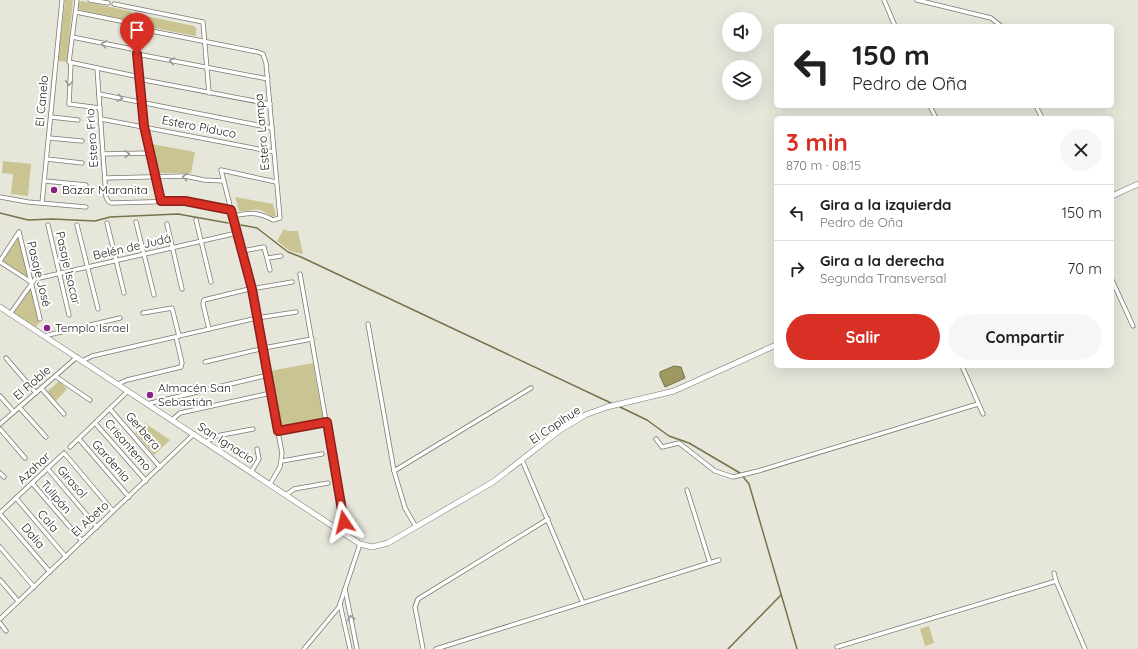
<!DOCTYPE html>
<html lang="es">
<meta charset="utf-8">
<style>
body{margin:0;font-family:Quicksand,sans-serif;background:#f6f6f6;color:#202124;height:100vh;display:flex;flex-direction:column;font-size:15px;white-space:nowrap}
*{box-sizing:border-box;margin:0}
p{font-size:13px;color:#757577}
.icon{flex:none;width:22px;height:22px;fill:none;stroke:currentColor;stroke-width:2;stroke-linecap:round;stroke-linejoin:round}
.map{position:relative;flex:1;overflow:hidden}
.details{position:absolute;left:774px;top:116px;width:340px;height:252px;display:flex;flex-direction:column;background:#fff;border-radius:6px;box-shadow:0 4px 16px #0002}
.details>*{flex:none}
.hud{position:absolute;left:774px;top:24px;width:340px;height:84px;border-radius:6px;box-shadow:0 4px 16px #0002;background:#fff;color:#202124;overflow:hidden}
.fabs{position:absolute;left:722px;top:12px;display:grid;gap:8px}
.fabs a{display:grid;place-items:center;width:40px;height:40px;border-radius:50%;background:#fff;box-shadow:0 4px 16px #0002;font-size:20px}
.pin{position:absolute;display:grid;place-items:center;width:34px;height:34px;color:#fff;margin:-41px -17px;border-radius:50% 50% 50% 0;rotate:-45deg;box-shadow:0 0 4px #0007}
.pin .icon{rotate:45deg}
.me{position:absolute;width:44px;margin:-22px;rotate:350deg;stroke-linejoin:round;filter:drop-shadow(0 0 3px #0008)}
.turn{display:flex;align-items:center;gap:14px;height:84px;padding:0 12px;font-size:18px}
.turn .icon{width:52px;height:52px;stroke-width:2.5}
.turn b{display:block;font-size:28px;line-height:34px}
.round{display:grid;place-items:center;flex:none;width:42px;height:42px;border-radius:21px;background:#f6f6f6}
.overview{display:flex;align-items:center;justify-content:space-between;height:68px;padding:0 12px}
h1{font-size:24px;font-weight:800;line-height:30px;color:#d93025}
.action{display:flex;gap:8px;margin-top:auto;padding:8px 12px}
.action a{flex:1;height:46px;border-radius:24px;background:#d93025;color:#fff;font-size:16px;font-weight:800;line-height:46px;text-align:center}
.action a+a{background:#f6f6f6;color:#202124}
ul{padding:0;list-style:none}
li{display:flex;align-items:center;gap:12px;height:56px;padding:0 12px;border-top:1px solid #e0e0e0}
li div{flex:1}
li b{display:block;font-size:15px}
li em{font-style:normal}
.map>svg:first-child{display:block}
</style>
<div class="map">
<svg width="1138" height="649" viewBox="0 0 1138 649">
<rect width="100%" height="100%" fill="#e7e6db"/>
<!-- green -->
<g fill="#c9c491">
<polygon points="65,0 73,0 67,62 58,61"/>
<polygon points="82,1 130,11 132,12 131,19 129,20 80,10 78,8 79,2"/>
<polygon points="141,15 194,26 196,28 196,35 195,36 139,25 138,23"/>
<polygon points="151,144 195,152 191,173 160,173 157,171"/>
<polygon points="3,161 31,164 28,196 11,194 13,174 2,173"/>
<path d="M235,197L273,204L276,215L272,217C255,204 256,212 239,211Z"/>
<polygon points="284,229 287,231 298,231 303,254 290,251 277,241"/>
<polygon points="19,237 28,279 2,262"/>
<polygon points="31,289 41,320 36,327 14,313"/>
<polygon points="313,363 323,419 280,427 270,371"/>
<polygon points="59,381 67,389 56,401 47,392"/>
<polygon points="145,423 170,440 154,455 135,433"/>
<polygon points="929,626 934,643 925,646 920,629"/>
</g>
<!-- water -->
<polygon fill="#9e9861" stroke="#76724a" points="674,366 681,367 685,378 665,387 660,376 660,372"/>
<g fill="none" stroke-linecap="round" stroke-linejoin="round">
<!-- stream -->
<g stroke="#76724a" stroke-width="1.5">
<polyline points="0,213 28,220 52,219 95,221 110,217 178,214 228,223"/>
<polyline points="241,225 257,228 288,252 301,257 611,403"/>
<polyline points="620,407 647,420 669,436 689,443 740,473 749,484 797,649"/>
<polyline points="728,649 781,595"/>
</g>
<!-- street casing -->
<g stroke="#7a796f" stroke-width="5">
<g id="street">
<polyline points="77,0 69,62 135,76 144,80 270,104"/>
<polyline points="90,0 108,3"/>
<polyline points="884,0 895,26"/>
<polyline points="917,0 991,18 1001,26"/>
<polyline points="114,4 203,22 209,93"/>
<polyline points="76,12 135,24"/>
<polyline points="136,15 137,50 143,115 161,201"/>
<path d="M136,28L258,52L263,54L266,63L280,218L273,220C258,212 249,212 233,216"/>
<polyline points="72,37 137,50"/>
<polyline points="137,54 268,79"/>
<polyline points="71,63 69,104 100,108"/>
<polyline points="97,68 106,197 108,201 111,203 182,201 231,210"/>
<polyline points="99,94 272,128"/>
<polyline points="930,106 936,118"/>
<polyline points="1036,106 1042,118"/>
<polyline points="51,117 78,120"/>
<polyline points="101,119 274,152"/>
<polyline points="49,138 82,141"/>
<polyline points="103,154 150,153"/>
<polyline points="47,159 82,163"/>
<polyline points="105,178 185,176 204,180 224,181"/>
<polyline points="45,181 86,185"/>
<polyline points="0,197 28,202 86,207"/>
<polyline points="42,203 62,0"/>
<polyline points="196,220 211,282"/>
<polyline points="136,222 154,295"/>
<polyline points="107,223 124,293"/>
<polyline points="167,224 182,289"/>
<polyline points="48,225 69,315"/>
<polyline points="77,225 98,309"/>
<polyline points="19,232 40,319"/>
<polyline points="242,251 264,247 270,270"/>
<polyline points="268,258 281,256"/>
<polyline points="0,261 19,232"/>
<polyline points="0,262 31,282"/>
<polyline points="300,274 344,523 342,532"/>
<polyline points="1112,280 1133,326"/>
<polyline points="143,313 172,308 179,336"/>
<polyline points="10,314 35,279 237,233"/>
<polyline points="368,324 394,471 405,508 416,527"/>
<polyline points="209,329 203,304 204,300 245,290 292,282"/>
<polyline points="44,336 120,318"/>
<polyline points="6,358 36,393"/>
<polyline points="82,361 92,356 257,318 296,312"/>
<polyline points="205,362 269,347 312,339"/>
<polyline points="962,366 983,414"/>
<polyline points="55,376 90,400"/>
<polyline points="118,384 127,380 181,367 182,363 176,337"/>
<polyline points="41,388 64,414"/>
<polyline points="0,396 14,412"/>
<polyline points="147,404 268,375"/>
<polyline points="19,407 46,437"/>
<polyline points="110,409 160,467"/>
<polyline points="172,420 180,413 271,393"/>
<polyline points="95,423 146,481"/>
<polyline points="0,424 77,357"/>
<polyline points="0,429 25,458"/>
<polyline points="278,431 327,422"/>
<polyline points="79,439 129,497"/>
<polyline points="656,439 662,447 679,443 715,471 733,477 758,471 978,404"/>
<polyline points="206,442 216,436 253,429"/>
<polyline points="70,447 128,391"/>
<polyline points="522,460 583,603"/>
<polyline points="282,461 322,454"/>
<polyline points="47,468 97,527"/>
<polyline points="394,471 531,388"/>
<polyline points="251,472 259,459 257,449"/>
<polyline points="0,473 4,477"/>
<polyline points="32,483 82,541"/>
<polyline points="270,484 280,467 282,453 251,289 221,170 276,182"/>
<polyline points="687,490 710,563"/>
<polyline points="286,495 294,489 328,483"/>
<polyline points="16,498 66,557"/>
<polyline points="0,513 64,453 113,511"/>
<polyline points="0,514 50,572"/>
<polyline points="0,547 34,587"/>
<polyline points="1054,573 1056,581 1085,649"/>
<polyline points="0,580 18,601"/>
<polyline points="345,589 357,649"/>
<polyline points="340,604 350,649"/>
<polyline points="0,619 194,434"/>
<polyline points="0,623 6,631"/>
<polyline points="837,647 1056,581"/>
<polyline points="304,649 339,607 360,544"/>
<polyline points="423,649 415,607 418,599 548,519"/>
<polyline points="436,649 719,560"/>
</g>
</g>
<!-- secondary casing -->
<g stroke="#7a796f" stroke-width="6">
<g id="secondary">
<polyline points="1112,196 1138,184"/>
<polyline points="0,307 360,544 372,547 388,543 493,482 560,430 585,415 607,407 674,391 776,345"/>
</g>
</g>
<!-- street -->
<use href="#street" stroke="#fff" stroke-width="3.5"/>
<!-- secondary -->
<use href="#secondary" stroke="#fff" stroke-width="5"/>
</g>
<!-- one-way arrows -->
<defs><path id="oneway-chevron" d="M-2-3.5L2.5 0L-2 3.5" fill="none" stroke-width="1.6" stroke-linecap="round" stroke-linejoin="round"/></defs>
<g stroke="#989896">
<use href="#oneway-chevron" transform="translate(104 44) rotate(-168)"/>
<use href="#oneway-chevron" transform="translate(172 61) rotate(-169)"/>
<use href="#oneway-chevron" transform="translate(69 83) rotate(94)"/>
<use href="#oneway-chevron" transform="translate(120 98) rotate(11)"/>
<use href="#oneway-chevron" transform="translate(127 154) rotate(-1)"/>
<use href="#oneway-chevron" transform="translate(185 177) rotate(-175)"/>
<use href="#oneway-chevron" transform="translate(351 618) rotate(-102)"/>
</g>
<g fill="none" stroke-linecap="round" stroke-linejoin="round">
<!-- route casing -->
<g stroke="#8d1f18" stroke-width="10">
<polyline id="route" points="137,54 144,126 161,201 185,201 231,210 252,289 278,431 327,422 344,522"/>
</g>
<!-- route -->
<use href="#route" stroke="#d93025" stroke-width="7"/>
</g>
<!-- markers -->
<g fill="#8d2084" stroke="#fff" stroke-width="1.5">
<circle cx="54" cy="190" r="4"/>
<circle cx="47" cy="328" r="4"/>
<circle cx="150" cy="395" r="4"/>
</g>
<g text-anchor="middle" stroke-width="4" stroke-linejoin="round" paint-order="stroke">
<!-- street labels -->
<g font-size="12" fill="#1a1a16" stroke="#fff">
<text transform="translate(42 101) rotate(-85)" y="4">El Canelo</text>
<text transform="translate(199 127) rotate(11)" y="4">Estero Piduco</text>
<text transform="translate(262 132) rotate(-95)" y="4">Estero Lampa</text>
<text transform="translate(92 138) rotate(-94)" y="4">Estero Frio</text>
<text transform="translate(132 247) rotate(-13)" y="4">Belén de Judá</text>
<text transform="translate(68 268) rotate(77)" y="4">Pasaje Isacar</text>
<text transform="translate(39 274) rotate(76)" y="4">Pasaje José</text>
<text transform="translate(32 383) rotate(-41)" y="4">El Roble</text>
<text transform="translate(555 425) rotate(-34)" y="4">El Copihue</text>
<text transform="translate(143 431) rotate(49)" y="4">Gerbera</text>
<text transform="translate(226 443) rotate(33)" y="4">San Ignacio</text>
<text transform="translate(128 445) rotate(49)" y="4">Crisantemo</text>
<text transform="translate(111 461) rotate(49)" y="4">Gardenia</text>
<text transform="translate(34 468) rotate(-43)" y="4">Azahar</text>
<text transform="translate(72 482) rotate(49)" y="4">Girasol</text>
<text transform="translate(56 497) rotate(49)" y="4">Tulipán</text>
<text transform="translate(90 519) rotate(-43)" y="4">El Abeto</text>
<text transform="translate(48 521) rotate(49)" y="4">Cala</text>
<text transform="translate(33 536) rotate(49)" y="4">Dalia</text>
</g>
<!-- poi labels -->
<g font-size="12" fill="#1a1a16" stroke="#fff" text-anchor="start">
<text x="62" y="194">Bazar Maranita</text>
<text x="55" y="332">Templo Israel</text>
<text x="158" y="392">Almacén San<tspan x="158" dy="14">Sebastián</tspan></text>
</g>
</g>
</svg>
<div class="fabs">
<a><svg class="icon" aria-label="sound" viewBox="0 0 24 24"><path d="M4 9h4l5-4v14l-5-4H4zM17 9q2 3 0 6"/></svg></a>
<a><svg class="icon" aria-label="layers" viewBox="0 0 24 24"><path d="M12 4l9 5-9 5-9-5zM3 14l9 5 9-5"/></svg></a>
</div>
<div class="pin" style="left:137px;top:54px;background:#d93025"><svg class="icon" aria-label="arrive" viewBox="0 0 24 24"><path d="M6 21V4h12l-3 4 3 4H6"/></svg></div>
<svg class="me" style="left:344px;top:522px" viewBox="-20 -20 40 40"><path d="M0-17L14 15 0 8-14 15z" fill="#d93025" stroke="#fff" stroke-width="4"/></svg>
<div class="hud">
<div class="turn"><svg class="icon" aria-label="left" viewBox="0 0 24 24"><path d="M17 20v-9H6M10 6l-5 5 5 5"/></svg><div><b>150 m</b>Pedro de Oña</div></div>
</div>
<section class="details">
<div class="overview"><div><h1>3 min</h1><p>870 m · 08:15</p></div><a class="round"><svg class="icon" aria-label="close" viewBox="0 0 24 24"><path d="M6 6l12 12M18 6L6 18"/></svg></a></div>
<ul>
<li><svg class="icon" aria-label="left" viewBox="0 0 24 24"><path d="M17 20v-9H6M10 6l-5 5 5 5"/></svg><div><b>Gira a la izquierda</b><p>Pedro de Oña</p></div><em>150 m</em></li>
<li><svg class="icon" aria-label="right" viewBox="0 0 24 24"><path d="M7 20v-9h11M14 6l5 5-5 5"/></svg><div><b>Gira a la derecha</b><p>Segunda Transversal</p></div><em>70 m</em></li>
</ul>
<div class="action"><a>Salir</a><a>Compartir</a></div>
</section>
</div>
